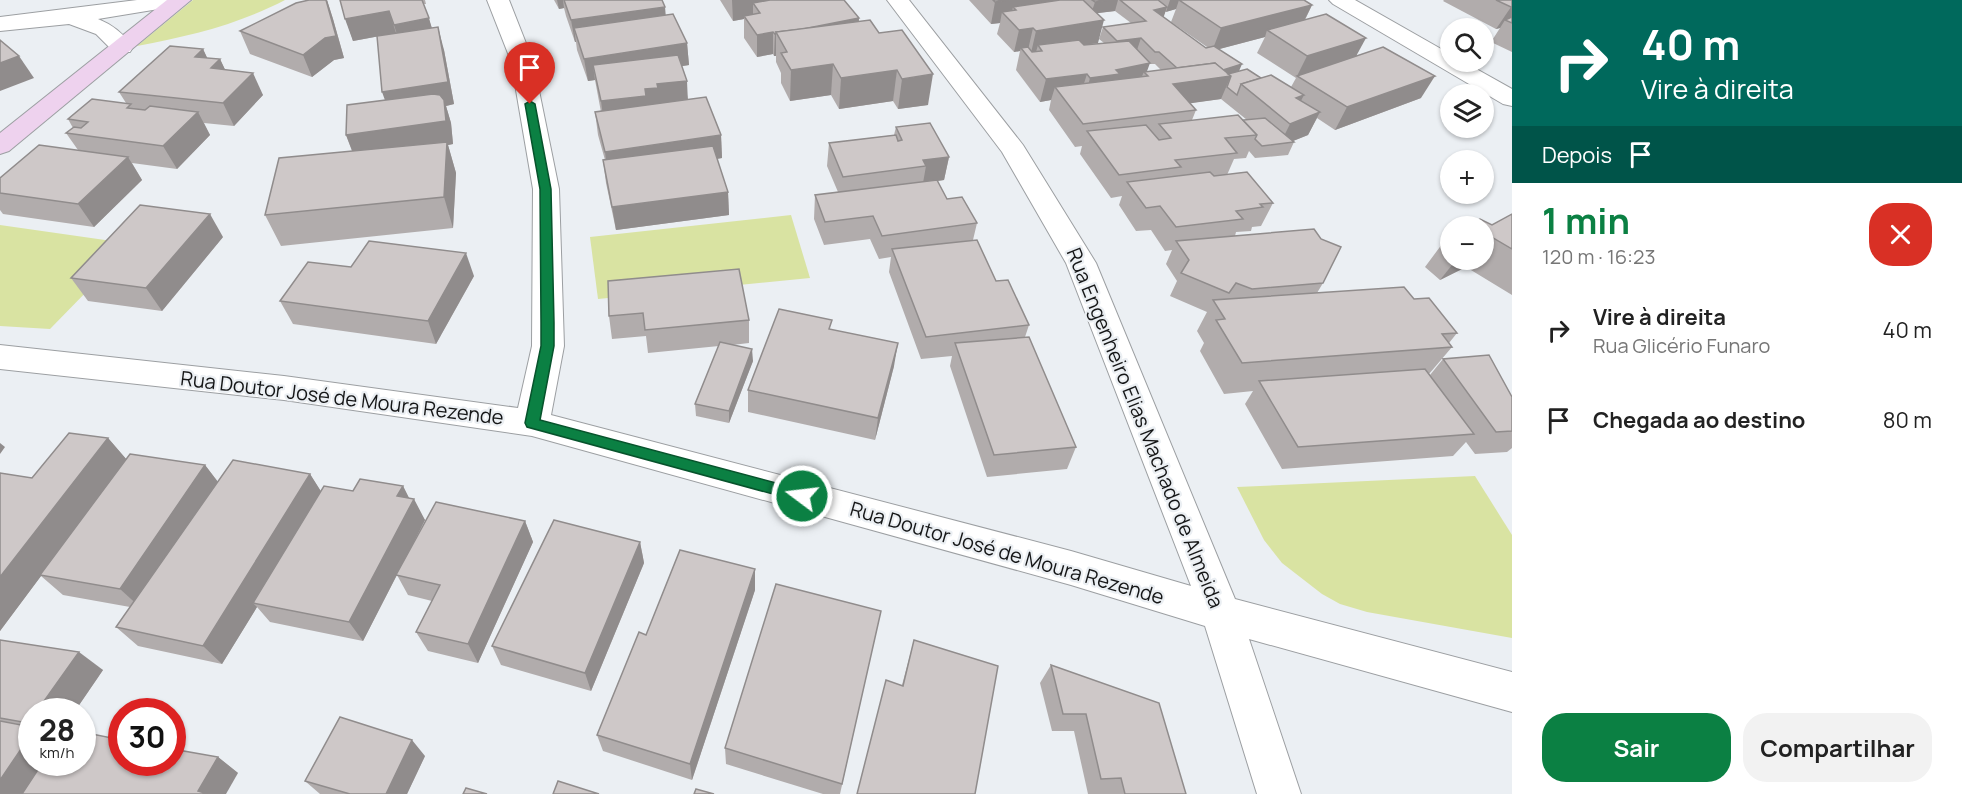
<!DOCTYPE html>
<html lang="pt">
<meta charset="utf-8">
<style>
body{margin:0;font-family:Manrope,sans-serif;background:#f2f2f2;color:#222;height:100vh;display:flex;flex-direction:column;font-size:22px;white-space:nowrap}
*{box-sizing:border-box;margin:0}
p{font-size:20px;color:#767676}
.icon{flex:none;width:33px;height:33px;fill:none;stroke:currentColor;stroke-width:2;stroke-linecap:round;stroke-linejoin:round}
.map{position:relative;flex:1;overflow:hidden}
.drawer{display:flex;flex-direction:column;background:#fff;width:450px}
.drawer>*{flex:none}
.guide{background:#00695c;color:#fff;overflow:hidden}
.fabs{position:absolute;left:1440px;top:18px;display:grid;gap:12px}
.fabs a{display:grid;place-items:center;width:54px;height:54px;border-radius:50%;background:#fff;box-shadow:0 2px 4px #0004;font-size:30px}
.speed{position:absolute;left:18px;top:698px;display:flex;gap:12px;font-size:30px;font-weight:700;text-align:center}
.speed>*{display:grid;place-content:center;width:78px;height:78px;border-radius:50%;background:#fff;box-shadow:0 2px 4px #0004;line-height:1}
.speed small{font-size:15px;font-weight:400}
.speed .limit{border:9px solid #d22;background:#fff;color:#111}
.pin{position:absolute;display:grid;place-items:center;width:51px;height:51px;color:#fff;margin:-62px -26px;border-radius:50% 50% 50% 0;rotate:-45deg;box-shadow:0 0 6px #0007}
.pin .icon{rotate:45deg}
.me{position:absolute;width:66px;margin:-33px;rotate:285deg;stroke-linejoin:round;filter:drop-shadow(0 0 4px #0008)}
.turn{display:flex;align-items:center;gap:21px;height:126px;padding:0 30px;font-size:27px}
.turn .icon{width:78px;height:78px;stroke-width:2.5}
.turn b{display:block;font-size:42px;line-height:51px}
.then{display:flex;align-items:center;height:57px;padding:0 30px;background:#0003;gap:12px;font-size:22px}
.round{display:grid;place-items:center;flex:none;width:63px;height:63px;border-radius:24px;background:#f2f2f2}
.head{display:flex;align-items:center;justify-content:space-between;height:102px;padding:0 30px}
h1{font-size:36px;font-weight:700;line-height:45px;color:#0b8043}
.action{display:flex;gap:12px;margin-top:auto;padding:12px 30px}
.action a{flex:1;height:69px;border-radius:24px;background:#0b8043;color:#fff;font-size:24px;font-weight:700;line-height:69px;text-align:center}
.action a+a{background:#f2f2f2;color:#222}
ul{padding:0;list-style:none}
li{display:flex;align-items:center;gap:18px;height:90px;padding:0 30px}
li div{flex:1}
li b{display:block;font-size:22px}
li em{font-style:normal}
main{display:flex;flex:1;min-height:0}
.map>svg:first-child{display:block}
</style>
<main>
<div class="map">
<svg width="1512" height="794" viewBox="0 0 1512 794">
<rect width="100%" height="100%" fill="#ebeff3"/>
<!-- green -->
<g fill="#d9e3a2">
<path d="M193,0H285C237,25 190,36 137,46Z"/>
<polygon points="791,215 810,278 598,299 590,237"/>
<polygon points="0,225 133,244 50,329 0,326"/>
<polygon points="1475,476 1512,535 1512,638 1367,612 1340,604 1322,594 1282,563 1264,540 1237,487"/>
</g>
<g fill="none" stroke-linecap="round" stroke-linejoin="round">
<!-- street casing -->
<g stroke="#9c9fa2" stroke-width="2">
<g id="street">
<path d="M137,0H188L184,4L177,6L98,19C113,25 124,34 133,47L130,52H114L96,34L69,24L0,31V17Z"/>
<polygon points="487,0 509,0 533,61 559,189 564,346 551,415 1071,551 1191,586 1066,263 1002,152 887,0 909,0 1023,145 1096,263 1235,599 1512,672 1512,712 1249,639 1301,794 1257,794 1205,626 1071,585 532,436 284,400 0,369 0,345 284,376 518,408 532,346 533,189 511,61"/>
<polygon points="1329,0 1355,0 1450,54 1450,62 1464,62 1512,89 1512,106 1503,104 1333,4"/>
</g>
</g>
<!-- secondary casing -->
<g stroke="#9c9fa2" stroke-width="2">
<polygon id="secondary" points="167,0 191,0 9,151 0,154 0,133"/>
</g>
<!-- street -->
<use href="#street" fill="#fff" fill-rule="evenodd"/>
<!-- secondary -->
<use href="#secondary" fill="#eed2ee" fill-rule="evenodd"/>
</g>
<!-- wall -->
<g fill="#b1acac" fill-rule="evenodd">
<polygon points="327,0 333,19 344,58 334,60 312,77 250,54 240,31"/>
<polygon points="340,0 425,0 426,4 423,4 432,28 444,50 454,104 446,106 451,123 453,144 448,145 456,173 453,228 281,246 265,215 352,151 346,135 385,100 396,33 353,41"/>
<polygon points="554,0 662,0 665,15 687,43 689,65 682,66 688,100 721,135 722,158 717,159 728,192 729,215 616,230 606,183 603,160 605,160 598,135 595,112 601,112 595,80 588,81 577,50 576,42 575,42 566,16 564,8 559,9"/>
<polygon points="720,0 844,0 859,18 859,21 928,105 898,109 893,101 839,109 831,95 790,101 781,83 781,73 776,62 776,56 774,56 773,54 757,57 744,38 744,19 733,21"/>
<path d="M969,0H1304L1312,5L1305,20L1421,98L1335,130L1317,118L1308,135L1293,141L1294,142L1288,155L1255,158L1249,151L1246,158L1234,159L1227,175L1273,203L1261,226L1252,227L1251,231L1236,232L1235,236L1323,283L1317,293L1414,299L1457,333L1449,343L1452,347L1429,374L1430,375L1443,359L1512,397V448L1507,452L1475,454L1466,442L1453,456L1282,469L1245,404L1253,391L1224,394L1200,351L1204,343L1197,331L1207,312L1170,296L1177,281L1166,264L1172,250L1165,251L1151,230L1136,231L1119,205L1122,196L1111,198L1080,154L1082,146L1075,147L1049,110L1051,100L1040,102L1016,70L1020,51L1014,52L997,34L1000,23L991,24ZM1176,9L1171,22L1207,47L1206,48L1163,17L1165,12ZM1115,11L1131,23L1103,27L1099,39L1104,43L1086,44L1098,43L1097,13ZM1265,37L1257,53L1296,78L1291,87L1239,71L1219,49ZM1149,63L1151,64H1155L1161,70L1146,72ZM1221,99L1247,120H1192L1196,110L1190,103Z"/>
<polygon points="1444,0 1512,0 1512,52 1491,42 1500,28 1496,29 1443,1"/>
<polygon points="203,49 207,58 220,59 225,70 263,95 234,126 204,123 210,135 177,169 132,163 142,180 94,227 3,214 0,210 0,178 78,150 66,133 73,128 68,119 126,103 119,92"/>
<polygon points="896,127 949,157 944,180 937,181 947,199 977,223 973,240 996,281 1029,325 1025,337 1076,447 1067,469 987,477 950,366 952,356 921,359 889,272 891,257 879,259 870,239 824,245 814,219 815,195 838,192 827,166 829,143 894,135"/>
<polygon points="1512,214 1512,295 1466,267 1440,280 1425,267 1448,236 1450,235 1450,260 1484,260 1484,226 1492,225"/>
<polygon points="223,237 162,311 88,301 71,278"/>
<polygon points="474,276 436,344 293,324 280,301"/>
<polygon points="608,281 749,320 749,343 732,345 753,361 729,423 696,416 695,404 719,346 648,353 646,336 612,339 609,316"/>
<polygon points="831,329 894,366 875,440 748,412 748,390"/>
<polygon points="108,438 126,459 205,465 218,482 310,474 321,492 353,491 403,486 409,498 425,520 408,554 525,521 533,542 478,663 428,651 416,632 432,601 408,595 397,575 363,641 270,622 257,607 222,664 138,646 116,627 130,607 63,595 41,576 0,631 0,473 32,478"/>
<polygon points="640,542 644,563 591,691 501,665 492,646"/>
<polygon points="755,590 692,780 603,751 597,735 646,635"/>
<polygon points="881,611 840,794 823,794 726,764 725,748"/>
<polygon points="0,640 103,670 75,711 32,711 32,762 218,757 238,773 0,794"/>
<polygon points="914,640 975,794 902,685"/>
<polygon points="1051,665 1186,794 1088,794 1074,731 1052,731 1040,683"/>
<polygon points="425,756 407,794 320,794 305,781"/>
</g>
<!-- shaded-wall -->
<g fill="#908c8c">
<polygon points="327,0 333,19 344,58 334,60 312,77 303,55"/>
<polygon points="557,0 563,0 564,8 559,9"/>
<polygon points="732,0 833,0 760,13 753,3 753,17 744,16 744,19 733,21"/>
<polygon points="1010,0 1067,0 1016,10 1013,7 1010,21 1002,12 1000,23 991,24 995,2"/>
<polygon points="1111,0 1118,0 1115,11 1091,14 1095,2"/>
<polygon points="1170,0 1214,0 1179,0 1176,9 1166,12"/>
<polygon points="1312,5 1301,27 1267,30 1265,37 1212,51 1221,28"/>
<polygon points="665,7 667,29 574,28 576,42 575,42 571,20"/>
<polygon points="1167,7 1163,19 1154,10"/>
<polygon points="1511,7 1512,7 1512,23 1505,20 1500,28 1496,29"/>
<polygon points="389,11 396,33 353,41 345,19"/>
<polygon points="429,18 435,40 401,47 394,25"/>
<polygon points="859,18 857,40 787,52 777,33"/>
<polygon points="1104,20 1098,43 1042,51 1038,45 1036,52 1031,53 1036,31"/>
<polygon points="438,27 444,50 454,104 446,106 451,123 453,144 448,145 456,173 453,228 444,197 355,158 346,135 390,114 382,92"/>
<polygon points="1033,28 1028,50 1021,48 1020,51 1014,52 1019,30"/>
<polygon points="773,32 773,54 757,57 757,35"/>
<polygon points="775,34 776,34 776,56 774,56"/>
<polygon points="1141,38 1137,50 1114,53 1117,41"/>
<polygon points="1366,38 1354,60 1297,76 1307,56"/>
<polygon points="687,43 689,65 596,80 593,65 595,80 588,81 584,59"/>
<polygon points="203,49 212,68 220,59 231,82 195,57"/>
<polygon points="19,56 34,78 0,91 0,63"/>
<polygon points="1150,63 1146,74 1144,72 1143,74 1138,86 1084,101 1090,78 1116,70"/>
<polygon points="833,64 831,95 790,101 791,70"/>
<polygon points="1242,64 1237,76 1230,78 1221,99 1164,107 1173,84"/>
<polygon points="897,70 893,101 839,109 841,78"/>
<polygon points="253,73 263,95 234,126 223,103"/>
<polygon points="933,74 928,105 898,109 902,79"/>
<polygon points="1087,74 1080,96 1055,87 1051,100 1040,102 1046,79"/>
<polygon points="1435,76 1421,98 1335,130 1347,107"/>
<polygon points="687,81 688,103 604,124 601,101 645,89 657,84"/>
<polygon points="1304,95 1292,118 1296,98"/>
<polygon points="198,112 210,135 177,169 163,146"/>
<polygon points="1320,112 1308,135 1288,143 1280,144 1290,124"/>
<polygon points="721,135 722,158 608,175 605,152"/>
<polygon points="128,157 142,180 94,227 78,204"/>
<polygon points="949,157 944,180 923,183 926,166 923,160"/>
<polygon points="728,192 729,215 616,230 612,207"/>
<polygon points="210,214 223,237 162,311 146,288"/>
<polygon points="1490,236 1484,245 1484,239"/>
<polygon points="466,253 474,276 436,344 428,321"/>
<polygon points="1456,260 1472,260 1466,267 1440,280"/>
<polygon points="898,343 894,366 875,440 878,418"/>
<polygon points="752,349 753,361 729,423 729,411"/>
<polygon points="108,438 127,460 40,575 41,576 0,631 0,577"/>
<polygon points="0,443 5,447 0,454"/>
<polygon points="205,465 221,486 142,609 120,589"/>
<polygon points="310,474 324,496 253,603 257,607 222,664 203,646"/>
<polygon points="403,486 412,504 414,499 425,520 363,641 349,622 397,496"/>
<polygon points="525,521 533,542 478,663 468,644"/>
<polygon points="640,542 644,563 591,691 585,673"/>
<polygon points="755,569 755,590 692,780 690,764"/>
<polygon points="79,652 103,670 75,711 37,711"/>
<polygon points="32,733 32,762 63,762 43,794 0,794 0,780"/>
<polygon points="412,740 425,756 407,794 386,794"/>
<polygon points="218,757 238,773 226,794 202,794 198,791"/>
</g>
<!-- building -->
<g fill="#cec8c8" stroke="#908c8c" stroke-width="1.5">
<polygon points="309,0 326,0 336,36 325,38 303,55 240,31 296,3"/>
<polygon points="340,0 422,0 429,18 394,25 389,11 345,19"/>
<polygon points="564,0 662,0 665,7 571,20"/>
<polygon points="770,0 844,0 859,18 803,29 776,32 777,33 775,34 773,32 757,35 744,16 760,13 753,3"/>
<polygon points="993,0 1010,0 995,2"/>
<polygon points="1060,0 1083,0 1104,20 1036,31 1033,28 1019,30 1002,12 1016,10 1013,7"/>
<polygon points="1092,0 1111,0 1095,2"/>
<polygon points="1120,0 1158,0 1167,7 1154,10 1206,48 1214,46 1242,64 1223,70 1215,63 1177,68 1159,52 1155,52 1141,38 1117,41 1103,27 1146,21"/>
<polygon points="1179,0 1304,0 1312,5 1221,28"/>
<polygon points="1496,0 1512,0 1512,7 1511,7"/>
<polygon points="673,14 687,43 584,59 574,28"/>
<polygon points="1326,14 1366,38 1307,56 1267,30"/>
<polygon points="1512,17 1512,23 1505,20"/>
<polygon points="870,20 879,33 902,30 933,74 902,79 897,70 841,78 833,64 791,70 781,53 787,52 776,32"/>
<polygon points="438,27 448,82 382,92 377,36"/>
<polygon points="0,40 19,56 0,63"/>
<polygon points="1079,40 1084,45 1129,41 1150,63 1116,70 1120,74 1090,78 1087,74 1046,79 1021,48 1028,47 1032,52 1042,51 1038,45"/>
<polygon points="170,46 203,49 195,57 220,59 211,68 253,73 223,103 119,92"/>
<polygon points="1383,47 1435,76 1347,107 1297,76"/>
<polygon points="678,55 687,81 657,84 658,88 645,89 646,96 601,101 593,65"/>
<polygon points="1215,63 1231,76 1173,84 1196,110 1083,124 1055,87 1148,76 1144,72"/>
<polygon points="1247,69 1261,78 1241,84 1237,95 1227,87 1231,76 1228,74"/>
<polygon points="1271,75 1304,95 1296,98 1320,112 1290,124 1241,84"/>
<polygon points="433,94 440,95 444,100 446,121 346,135 347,105"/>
<polygon points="706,97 721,135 605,152 595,112"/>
<polygon points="92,99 131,104 127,108 145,110 150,106 198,112 163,146 66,133 74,127 81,128 88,122 68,119"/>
<polygon points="1238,115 1257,135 1225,138 1237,153 1175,160 1181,167 1119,175 1087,131 1146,125 1159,140 1171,138 1159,124"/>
<polygon points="1265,118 1294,142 1262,146 1255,139 1257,135 1243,120"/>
<polygon points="930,123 949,157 923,160 926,166 843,177 829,143 896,135 898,141 902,140 896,127"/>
<polygon points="447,142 444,197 265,215 279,158"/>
<polygon points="39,145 128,157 78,204 0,193 0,178"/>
<polygon points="713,146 728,192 612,207 603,160"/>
<polygon points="1210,172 1214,176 1247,172 1273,203 1260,204 1263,207 1236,211 1243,219 1176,227 1160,206 1146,208 1127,182"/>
<polygon points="937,180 947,199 962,197 977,223 882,236 873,216 825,222 815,195"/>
<polygon points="140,205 210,214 146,288 71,278"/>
<polygon points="1512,214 1512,249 1490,236 1484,239 1484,226 1466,226 1480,219 1492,225"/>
<polygon points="1314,229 1321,239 1341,247 1323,283 1252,289 1236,283 1229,293 1181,273 1189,260 1176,241"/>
<polygon points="977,240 996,281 1008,280 1029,325 926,337 892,249"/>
<polygon points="369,241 466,253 428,321 280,301 308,262 351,267"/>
<polygon points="739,269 749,320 645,330 643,313 609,316 608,281"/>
<polygon points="1404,287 1414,299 1429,298 1457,333 1442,334 1452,347 1242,363 1216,320 1225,319 1213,300"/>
<polygon points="779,309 832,320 829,329 898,343 878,418 748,390"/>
<polygon points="1029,337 1076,447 994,455 955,343"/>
<polygon points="720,342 752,349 729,411 695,404"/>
<polygon points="1489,355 1512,397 1512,431 1496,432 1443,359"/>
<polygon points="1425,369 1474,434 1298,447 1259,381"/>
<polygon points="69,433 108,438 0,577 0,473 32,478"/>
<polygon points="130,454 205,465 120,589 40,575"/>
<polygon points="233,460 310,474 203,646 116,627"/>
<polygon points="360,479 403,486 397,496 414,499 349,622 253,603 324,486 353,491"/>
<polygon points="436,502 525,521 468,644 416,632 440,585 396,575"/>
<polygon points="554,520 640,542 585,673 492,646"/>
<polygon points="680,550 755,569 690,764 597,735 639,632 646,635"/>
<polygon points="776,584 881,611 842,784 725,748"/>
<polygon points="0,640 79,652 37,711 32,711 32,718 28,723 0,718"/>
<polygon points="914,640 998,666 975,794 857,794 886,680 903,686"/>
<polygon points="1051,665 1159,703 1186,794 1125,794 1121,778 1101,779 1086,714 1063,714"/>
<polygon points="340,717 412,740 386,794 350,794 305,781"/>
<polygon points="0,721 32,727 32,733 0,780"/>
<polygon points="82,732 122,740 122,762 172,762 172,749 218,757 198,791 208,794 22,794 43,762 82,762"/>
<polygon points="558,781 599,794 553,794"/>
<polygon points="466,788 487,794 463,794"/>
<polygon points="696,789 714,794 694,794"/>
</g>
<!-- route -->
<polygon fill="#0b8043" stroke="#07532c" stroke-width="1.5" points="530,101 535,104 551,189 554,323 554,346 540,420 802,490 809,496 807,500 802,502 527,427 525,423 541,346 541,323 540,189 525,104"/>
<g text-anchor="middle" stroke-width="4.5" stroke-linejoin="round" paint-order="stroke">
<!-- street labels -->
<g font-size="20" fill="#151617" stroke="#ebeff3">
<text transform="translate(342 398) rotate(7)" y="7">Rua Doutor José de Moura Rezende</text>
<text transform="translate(1145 428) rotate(68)" y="7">Rua Engenheiro Elias Machado de Almeida</text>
<text transform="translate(1007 553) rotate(16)" y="7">Rua Doutor José de Moura Rezende</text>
</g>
</g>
</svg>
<div class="fabs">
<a><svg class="icon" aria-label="search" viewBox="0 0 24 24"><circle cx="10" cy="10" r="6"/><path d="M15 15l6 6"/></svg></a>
<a><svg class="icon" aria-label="layers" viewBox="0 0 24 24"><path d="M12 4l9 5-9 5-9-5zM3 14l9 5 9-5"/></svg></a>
<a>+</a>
<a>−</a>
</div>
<div class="speed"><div>28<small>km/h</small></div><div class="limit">30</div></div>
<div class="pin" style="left:530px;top:104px;background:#d93025"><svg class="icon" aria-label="arrive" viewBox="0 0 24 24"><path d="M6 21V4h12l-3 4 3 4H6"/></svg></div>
<svg class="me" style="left:802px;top:496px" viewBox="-20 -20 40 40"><circle r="17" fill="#0b8043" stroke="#fff" stroke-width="3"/><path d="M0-11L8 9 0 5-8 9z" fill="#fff"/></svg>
</div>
<section class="drawer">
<div class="guide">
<div class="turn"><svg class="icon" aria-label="right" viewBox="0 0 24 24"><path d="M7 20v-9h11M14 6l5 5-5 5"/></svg><div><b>40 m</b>Vire à direita</div></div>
<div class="then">Depois<svg class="icon" aria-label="arrive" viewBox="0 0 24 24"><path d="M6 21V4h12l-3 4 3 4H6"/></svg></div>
</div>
<div class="head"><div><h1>1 min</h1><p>120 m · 16:23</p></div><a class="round" style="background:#d93025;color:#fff"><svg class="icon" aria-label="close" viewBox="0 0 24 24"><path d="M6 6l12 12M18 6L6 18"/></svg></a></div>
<ul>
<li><svg class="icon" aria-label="right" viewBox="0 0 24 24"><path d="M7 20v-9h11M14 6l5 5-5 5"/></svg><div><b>Vire à direita</b><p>Rua Glicério Funaro</p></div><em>40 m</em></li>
<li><svg class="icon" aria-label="arrive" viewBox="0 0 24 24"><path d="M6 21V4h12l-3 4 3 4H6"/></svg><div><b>Chegada ao destino</b></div><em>80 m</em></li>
</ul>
<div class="action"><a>Sair</a><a>Compartilhar</a></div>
</section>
</main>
